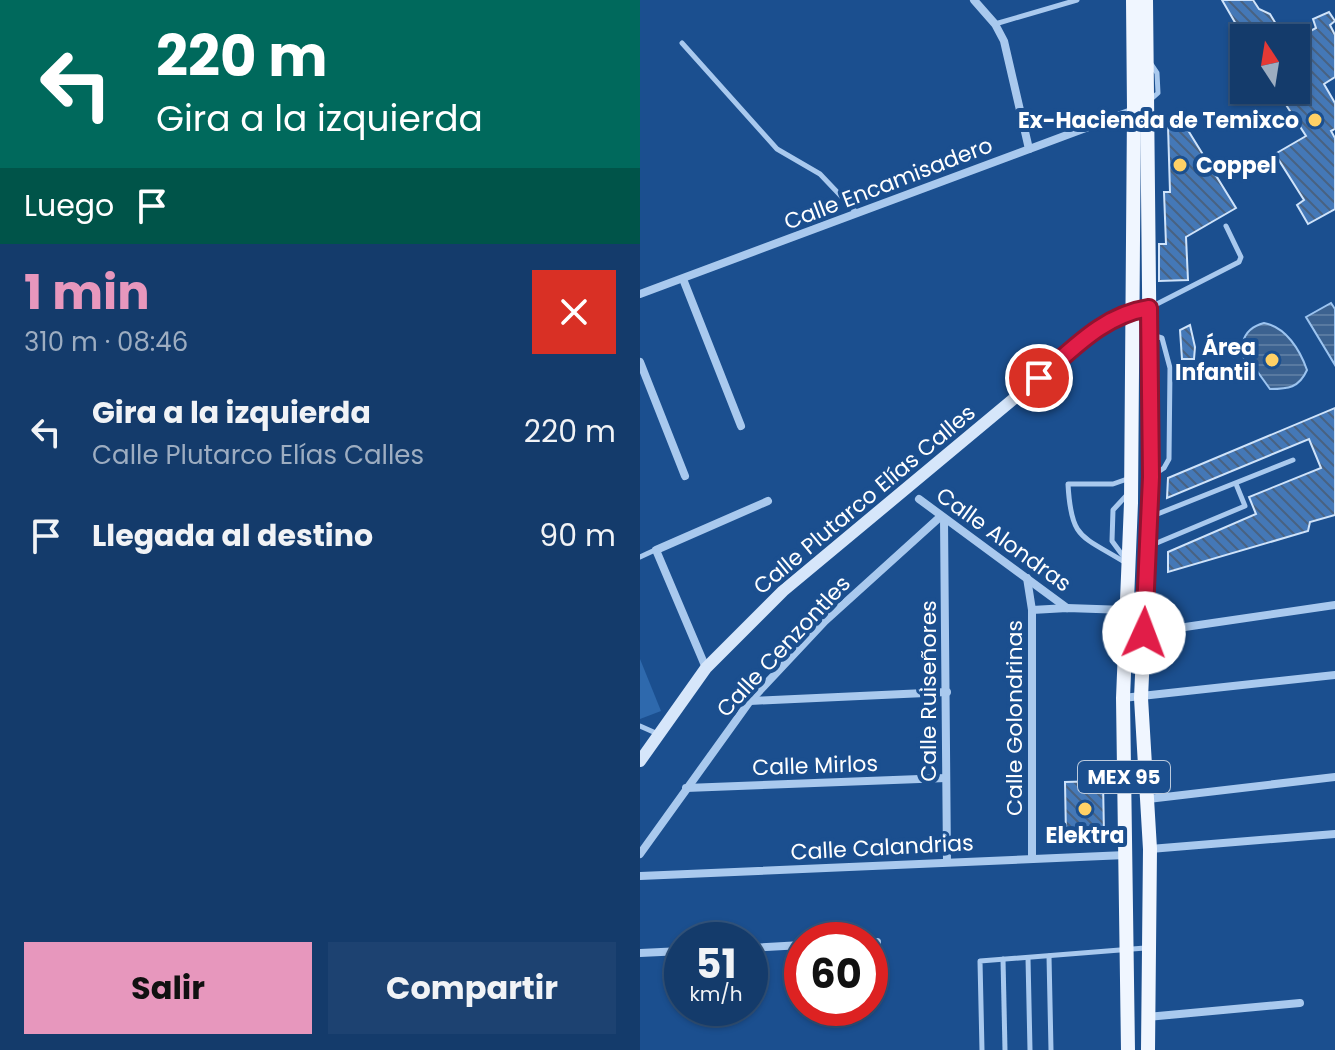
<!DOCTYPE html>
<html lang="es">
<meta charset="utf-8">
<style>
body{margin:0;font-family:Poppins,sans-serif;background:#1d4271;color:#f1f3f6;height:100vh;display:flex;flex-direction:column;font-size:30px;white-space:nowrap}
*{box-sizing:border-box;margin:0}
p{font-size:26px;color:#9dadc1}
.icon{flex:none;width:44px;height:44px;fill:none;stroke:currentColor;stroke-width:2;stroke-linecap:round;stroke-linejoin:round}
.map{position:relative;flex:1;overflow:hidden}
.side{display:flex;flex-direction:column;background:#143b6b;width:640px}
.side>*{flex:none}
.hud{background:#00695c;color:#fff;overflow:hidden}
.needle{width:52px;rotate:348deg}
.tools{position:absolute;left:590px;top:24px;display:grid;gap:16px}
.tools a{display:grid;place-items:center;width:80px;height:80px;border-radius:0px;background:#143b6b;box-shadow:0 2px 6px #0004,0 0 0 2px #33557e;font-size:40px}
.speed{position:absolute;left:24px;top:922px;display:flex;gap:16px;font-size:40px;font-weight:700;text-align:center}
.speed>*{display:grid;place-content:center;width:104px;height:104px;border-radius:50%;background:#143b6b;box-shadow:0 2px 6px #0004,0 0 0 2px #33557e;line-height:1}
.speed small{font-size:20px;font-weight:400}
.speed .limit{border:12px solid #d22;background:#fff;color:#111}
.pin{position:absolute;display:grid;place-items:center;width:68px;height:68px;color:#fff;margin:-34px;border:4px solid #fff;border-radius:50%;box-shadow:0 2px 8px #0007}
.me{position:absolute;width:88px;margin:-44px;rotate:2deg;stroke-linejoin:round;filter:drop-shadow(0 0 6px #0008)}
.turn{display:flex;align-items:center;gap:28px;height:168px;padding:0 24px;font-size:36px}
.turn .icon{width:104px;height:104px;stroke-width:2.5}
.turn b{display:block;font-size:56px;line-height:68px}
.then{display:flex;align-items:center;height:76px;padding:0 24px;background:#0003;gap:16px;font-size:30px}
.round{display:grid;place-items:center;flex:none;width:84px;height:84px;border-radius:0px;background:#1d4271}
.head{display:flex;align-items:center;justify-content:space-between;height:136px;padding:0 24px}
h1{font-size:48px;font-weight:700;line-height:60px;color:#e797bd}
.primary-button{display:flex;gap:16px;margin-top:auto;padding:16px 24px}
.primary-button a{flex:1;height:92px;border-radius:0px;background:#e797bd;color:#111;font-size:32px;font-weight:700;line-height:92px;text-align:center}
.primary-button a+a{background:#1d4271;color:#f1f3f6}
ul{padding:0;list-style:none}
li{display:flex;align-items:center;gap:24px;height:104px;padding:0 24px}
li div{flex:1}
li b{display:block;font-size:30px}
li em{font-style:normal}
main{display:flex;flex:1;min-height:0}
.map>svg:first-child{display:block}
</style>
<main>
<section class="side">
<div class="hud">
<div class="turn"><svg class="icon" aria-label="left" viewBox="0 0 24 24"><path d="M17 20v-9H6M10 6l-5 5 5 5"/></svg><div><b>220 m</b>Gira a la izquierda</div></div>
<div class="then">Luego<svg class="icon" aria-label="arrive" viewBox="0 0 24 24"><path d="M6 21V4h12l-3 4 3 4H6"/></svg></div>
</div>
<div class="head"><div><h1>1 min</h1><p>310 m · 08:46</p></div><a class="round" style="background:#d93025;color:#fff"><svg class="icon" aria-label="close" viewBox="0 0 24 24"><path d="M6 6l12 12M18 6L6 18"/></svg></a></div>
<ul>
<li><svg class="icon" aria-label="left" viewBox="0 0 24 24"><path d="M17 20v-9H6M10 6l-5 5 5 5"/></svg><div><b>Gira a la izquierda</b><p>Calle Plutarco Elías Calles</p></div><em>220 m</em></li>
<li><svg class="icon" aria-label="arrive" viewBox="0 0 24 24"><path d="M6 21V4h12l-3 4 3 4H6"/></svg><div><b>Llegada al destino</b></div><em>90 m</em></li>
</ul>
<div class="primary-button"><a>Salir</a><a>Compartir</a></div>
</section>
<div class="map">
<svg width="695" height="1050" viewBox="0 0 695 1050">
<defs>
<pattern id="water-rules" width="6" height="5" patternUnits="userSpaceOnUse" patternTransform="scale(2)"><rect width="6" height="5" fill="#3c6290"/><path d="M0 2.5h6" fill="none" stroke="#597aa1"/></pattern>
<pattern id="building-back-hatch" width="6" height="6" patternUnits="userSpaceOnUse" patternTransform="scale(2)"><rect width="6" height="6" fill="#4478b7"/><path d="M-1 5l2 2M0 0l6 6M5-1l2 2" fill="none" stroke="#486282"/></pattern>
</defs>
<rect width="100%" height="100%" fill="#1b4f8f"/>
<!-- park -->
<polygon fill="#2e69ad" points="0,659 21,711 0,719"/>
<!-- water -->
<g fill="url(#water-rules)" stroke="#9cc4f0" stroke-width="2">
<polygon points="691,303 695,309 695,365 666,317"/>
<path d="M624,323C646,327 660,350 667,370C659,388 648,389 630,389L617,371L610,369C596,351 601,329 624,323Z"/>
</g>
<!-- building -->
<g fill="url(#building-back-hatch)" stroke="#cfe3fa" stroke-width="2">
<polygon points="582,0 613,0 619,9 630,14 636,24 620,38 604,38"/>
<polygon points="689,12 695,21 690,25 695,35 695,77 684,84 695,103 695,129 691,131 695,138 695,209 668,224 657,205 664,200 635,154 666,136 641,97 629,102 622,90 656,90 656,39 676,28 673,19"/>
<polygon points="541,119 596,208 546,237 548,280 519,281 519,244 526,244 524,192 530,192 528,126"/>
<polygon points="550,325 555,347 554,359 542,359 540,330"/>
<polygon points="695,408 695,515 670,522 668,531 528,572 528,552 616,514 609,497 681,468 669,439 527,498 528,478"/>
<polygon points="463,781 464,835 426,836 425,782"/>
</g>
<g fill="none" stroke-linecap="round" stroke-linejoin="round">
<!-- lane -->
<g stroke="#a9c9ee" stroke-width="5">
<polyline points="355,24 437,0"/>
<polyline points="42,43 137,149 180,174 217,213"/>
<polyline points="509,101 518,93 517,73 511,64"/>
<polyline points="511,307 599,262 601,257 586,226"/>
<polyline points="512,335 522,338 530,368 529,459 524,468 512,476"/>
<polyline points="510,517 653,460"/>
<polyline points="512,545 605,506 596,484"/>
<polyline points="0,557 15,550"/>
<polyline points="486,560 472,541 473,510 486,496"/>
<path d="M486,563C441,535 431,540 428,484H473L490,478"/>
<polyline points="0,726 18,734"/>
<polyline points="409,956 411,1050"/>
<polyline points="388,958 390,1050"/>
<polyline points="363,959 365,1050"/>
<polyline points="342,1050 340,961 505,948"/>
</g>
<!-- street -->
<g stroke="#a9c9ee" stroke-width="8">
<polyline points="334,0 355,24 364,41 389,149"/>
<polyline points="43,279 101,426"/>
<polyline points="0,294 494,110"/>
<polyline points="0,362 45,476"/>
<polyline points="279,499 427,608"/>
<polyline points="304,519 307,862"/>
<polyline points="387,578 392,610 392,859"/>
<polyline points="392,610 427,608 486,610"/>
<polyline points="504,633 695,605"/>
<polyline points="66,668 16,550 128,501"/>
<polyline points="483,698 695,675"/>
<polyline points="110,701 307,692"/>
<polyline points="46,788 306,778"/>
<polyline points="508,799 695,777"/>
<polyline points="510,849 695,834"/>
<polyline points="0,854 110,701 185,621 300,517"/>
<polyline points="0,876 486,855"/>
<polyline points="230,942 237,942"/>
<polyline points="110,948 162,945"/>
<polyline points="0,953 42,951"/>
<polyline points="507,1017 660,1003"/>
</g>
<!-- secondary -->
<polyline stroke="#d6e6fa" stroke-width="12" points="0,761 66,668 143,591 466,322 479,315 509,308"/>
<!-- primary -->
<g stroke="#f0f6ff" stroke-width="14">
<polyline points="506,0 511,477 501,698 510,849 508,1050"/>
<polyline points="488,1050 483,698 491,503 494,110 493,0"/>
</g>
</g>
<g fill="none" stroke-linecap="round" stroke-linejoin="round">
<!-- route casing -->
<g stroke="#92132f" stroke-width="20">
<path id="route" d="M399,378C433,349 463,315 509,308L511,477L504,633"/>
</g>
<!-- route -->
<use href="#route" stroke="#e11d48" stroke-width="14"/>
</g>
<!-- markers -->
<g fill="#ffd166" stroke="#1b4f8f" stroke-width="3">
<circle cx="675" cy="120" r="8"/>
<circle cx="540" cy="165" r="8"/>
<circle cx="632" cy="360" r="8"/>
<circle cx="445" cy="809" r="8"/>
</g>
<g text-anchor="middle" stroke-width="8" stroke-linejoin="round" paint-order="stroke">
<!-- shield labels -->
<rect fill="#1b4f8f" stroke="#bbcadd" stroke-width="2" x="438" y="761" width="92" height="32" rx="6"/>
<g font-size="20" font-weight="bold" fill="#fff">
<text x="484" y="784">MEX 95</text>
</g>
<!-- poi labels -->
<g font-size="22" font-weight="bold" fill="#fff" stroke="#1b4f8f" text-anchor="end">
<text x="659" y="128">Ex-Hacienda de Temixco</text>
<text x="556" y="173" text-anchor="start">Coppel</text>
<text x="616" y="355">Área<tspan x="616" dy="25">Infantil</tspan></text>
<text x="445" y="843" text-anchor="middle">Elektra</text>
</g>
<!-- street labels -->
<g font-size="22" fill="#fff" stroke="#1b4f8f">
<text transform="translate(248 183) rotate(-21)" y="8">Calle Encamisadero</text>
<text transform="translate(224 499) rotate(-40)" y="8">Calle Plutarco Elías Calles</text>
<text transform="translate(364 539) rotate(36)" y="8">Calle Alondras</text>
<text transform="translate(143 646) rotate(-47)" y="8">Calle Cenzontles</text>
<text transform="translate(288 691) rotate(-90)" y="8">Calle Ruiseñores</text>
<text transform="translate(374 718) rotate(-90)" y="8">Calle Golondrinas</text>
<text transform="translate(175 765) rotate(-2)" y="8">Calle Mirlos</text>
<text transform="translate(242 847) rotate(-3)" y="8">Calle Calandrias</text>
</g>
</g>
</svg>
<div class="tools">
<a><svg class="needle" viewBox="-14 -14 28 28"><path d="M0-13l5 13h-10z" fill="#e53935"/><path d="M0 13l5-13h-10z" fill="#9dadc1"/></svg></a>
</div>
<div class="speed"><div>51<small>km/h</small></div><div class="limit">60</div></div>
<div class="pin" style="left:399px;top:378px;background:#d93025"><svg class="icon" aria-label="arrive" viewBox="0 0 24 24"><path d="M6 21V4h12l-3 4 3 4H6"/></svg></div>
<svg class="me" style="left:504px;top:633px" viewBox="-20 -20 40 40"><circle r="19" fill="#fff"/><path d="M0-13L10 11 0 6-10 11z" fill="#e11d48"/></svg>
</div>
</main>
